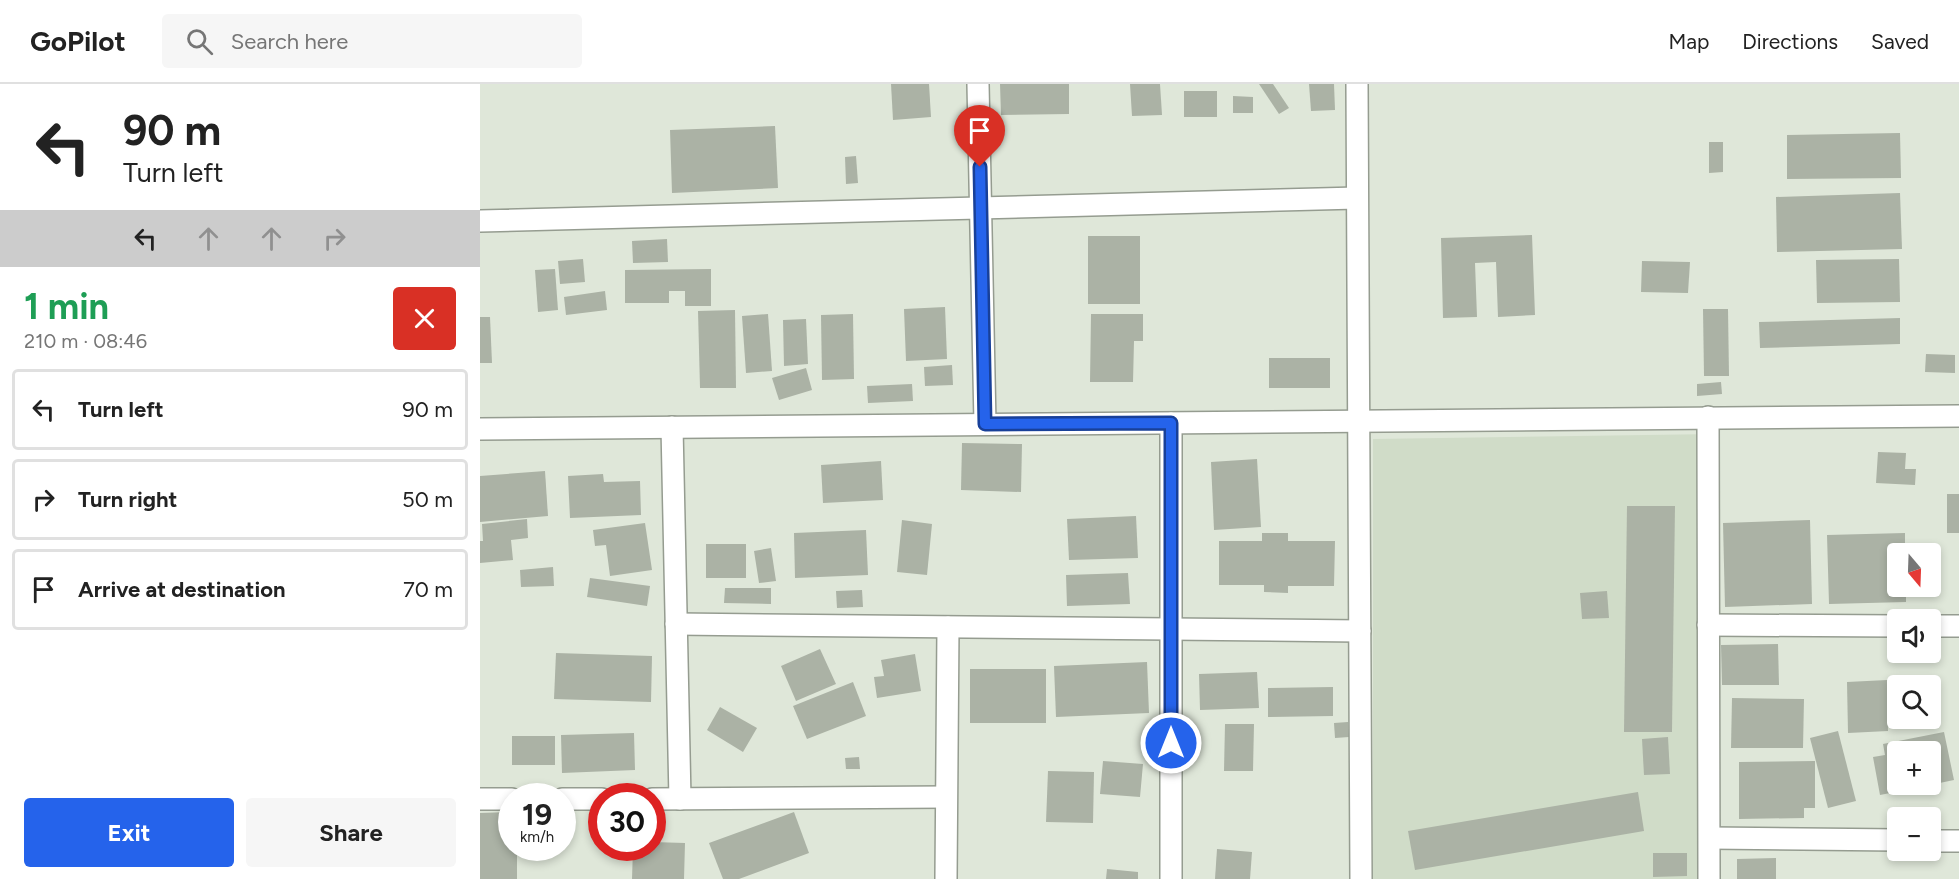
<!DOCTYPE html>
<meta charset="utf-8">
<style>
body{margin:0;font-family:Figtree,sans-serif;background:#f6f6f6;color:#222;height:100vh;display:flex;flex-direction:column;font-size:22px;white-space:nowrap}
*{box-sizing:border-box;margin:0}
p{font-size:20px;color:#767676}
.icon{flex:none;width:33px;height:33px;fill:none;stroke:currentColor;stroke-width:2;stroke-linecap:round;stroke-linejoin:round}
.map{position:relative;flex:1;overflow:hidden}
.details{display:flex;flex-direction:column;background:#fff;width:480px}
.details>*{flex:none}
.banner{background:#fff;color:#222;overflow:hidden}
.needle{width:39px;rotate:161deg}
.buttons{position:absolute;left:1407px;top:459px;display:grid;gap:12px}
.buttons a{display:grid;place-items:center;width:54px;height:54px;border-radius:6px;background:#fff;box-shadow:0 3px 9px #0003;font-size:30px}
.speed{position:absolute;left:18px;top:699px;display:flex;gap:12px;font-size:30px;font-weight:700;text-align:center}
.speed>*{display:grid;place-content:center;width:78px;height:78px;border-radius:50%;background:#fff;box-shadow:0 3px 9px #0003;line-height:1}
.speed small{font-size:15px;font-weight:400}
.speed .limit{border:9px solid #d22;background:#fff;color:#111}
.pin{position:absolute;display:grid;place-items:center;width:51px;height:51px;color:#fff;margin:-62px -26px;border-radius:50% 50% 50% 0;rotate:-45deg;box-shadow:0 0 6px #0007}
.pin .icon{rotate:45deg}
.me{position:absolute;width:66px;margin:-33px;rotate:0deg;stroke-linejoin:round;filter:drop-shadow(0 0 4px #0008)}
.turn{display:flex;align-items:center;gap:21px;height:126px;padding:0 24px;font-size:27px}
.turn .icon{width:78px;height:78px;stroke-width:2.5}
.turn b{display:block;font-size:42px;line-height:51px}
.lanes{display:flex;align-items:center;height:57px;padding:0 24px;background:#0003;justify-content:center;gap:30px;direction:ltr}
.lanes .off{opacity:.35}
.round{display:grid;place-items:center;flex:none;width:63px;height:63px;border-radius:6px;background:#f6f6f6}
.head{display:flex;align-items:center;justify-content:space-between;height:102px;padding:0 24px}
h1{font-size:36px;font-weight:700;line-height:45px;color:#1e9e55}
.button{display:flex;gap:12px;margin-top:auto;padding:12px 24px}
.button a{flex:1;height:69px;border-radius:6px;background:#2563eb;color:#fff;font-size:24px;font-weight:700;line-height:69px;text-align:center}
.button a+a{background:#f6f6f6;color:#222}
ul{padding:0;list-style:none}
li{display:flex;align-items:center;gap:18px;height:81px;margin:0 12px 9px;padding:0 12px;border:3px solid #e0e0e0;border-radius:6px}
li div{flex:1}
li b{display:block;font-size:22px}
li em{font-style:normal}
header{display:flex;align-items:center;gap:36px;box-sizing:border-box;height:84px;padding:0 30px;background:#fff;border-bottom:2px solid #e0e0e0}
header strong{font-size:28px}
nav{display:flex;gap:33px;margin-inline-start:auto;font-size:21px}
.search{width:420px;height:54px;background:#f6f6f6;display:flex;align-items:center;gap:15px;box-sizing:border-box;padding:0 21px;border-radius:6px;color:#767676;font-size:22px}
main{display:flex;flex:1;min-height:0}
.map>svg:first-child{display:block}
</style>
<header>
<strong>GoPilot</strong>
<div class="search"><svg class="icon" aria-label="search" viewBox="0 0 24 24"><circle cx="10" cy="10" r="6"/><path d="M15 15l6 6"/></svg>Search here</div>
<nav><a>Map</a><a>Directions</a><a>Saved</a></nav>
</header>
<main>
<section class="details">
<div class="banner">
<div class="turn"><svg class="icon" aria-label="left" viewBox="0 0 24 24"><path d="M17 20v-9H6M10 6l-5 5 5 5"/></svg><div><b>90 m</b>Turn left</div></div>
<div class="lanes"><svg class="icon" aria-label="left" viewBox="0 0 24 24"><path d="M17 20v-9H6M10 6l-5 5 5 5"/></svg><svg class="icon off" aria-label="ahead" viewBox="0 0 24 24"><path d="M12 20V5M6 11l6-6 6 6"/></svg><svg class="icon off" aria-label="ahead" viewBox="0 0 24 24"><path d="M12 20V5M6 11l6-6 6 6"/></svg><svg class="icon off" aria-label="right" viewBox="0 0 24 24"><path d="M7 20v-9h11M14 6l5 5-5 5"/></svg></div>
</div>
<div class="head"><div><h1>1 min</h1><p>210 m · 08:46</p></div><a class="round" style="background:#d93025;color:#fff"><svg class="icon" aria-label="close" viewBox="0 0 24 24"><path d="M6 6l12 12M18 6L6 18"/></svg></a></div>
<ul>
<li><svg class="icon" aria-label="left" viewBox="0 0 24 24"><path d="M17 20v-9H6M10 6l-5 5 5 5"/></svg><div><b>Turn left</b></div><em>90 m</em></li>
<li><svg class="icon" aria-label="right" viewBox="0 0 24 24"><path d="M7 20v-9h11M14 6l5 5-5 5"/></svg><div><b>Turn right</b></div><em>50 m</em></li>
<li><svg class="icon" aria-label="arrive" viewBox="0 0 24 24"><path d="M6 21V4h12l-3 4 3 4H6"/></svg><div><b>Arrive at destination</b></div><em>70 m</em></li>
</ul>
<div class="button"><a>Exit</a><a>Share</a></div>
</section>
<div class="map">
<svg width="1479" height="795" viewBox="0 0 1479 795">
<rect width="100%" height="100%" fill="#dfe7d9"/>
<!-- built -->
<polygon fill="#d0dcc8" points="1236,350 1228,795 893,795 893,355"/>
<!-- building -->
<g fill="#abb2a5">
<polygon points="411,0 449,0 451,33 413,36"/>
<polygon points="520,0 589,0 589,30 521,31"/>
<polygon points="650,0 680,0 682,31 652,32"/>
<polygon points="779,0 793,0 809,24 799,30"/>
<polygon points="829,0 854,0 855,26 831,27"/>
<rect x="704" y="7" width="33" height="26"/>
<polygon points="753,12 773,13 773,29 753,29"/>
<polygon points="295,42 298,104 192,109 190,46"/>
<polygon points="1420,49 1421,94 1307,95 1307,51"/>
<polygon points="1229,58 1243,58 1243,88 1229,89"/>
<polygon points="376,72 378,99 366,100 365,73"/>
<polygon points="1420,109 1422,165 1297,168 1296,113"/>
<polygon points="1052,151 1055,231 1018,233 1016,178 995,179 997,233 963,234 961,154"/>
<rect x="608" y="152" width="52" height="68"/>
<polygon points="187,155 188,178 153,179 152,157"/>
<polygon points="103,175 105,198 80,200 78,177"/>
<polygon points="1419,175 1420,218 1337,219 1336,176"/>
<polygon points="1162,177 1210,178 1208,209 1161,208"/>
<polygon points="75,185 78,226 58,228 55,186"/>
<polygon points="231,185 231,222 205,222 205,207 189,207 189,219 145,219 145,186"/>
<polygon points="125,207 127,226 86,231 84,213"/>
<polygon points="465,223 467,275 426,277 424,225"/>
<polygon points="1223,225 1248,225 1249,292 1224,292"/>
<polygon points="255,226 256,304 220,304 218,227"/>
<polygon points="288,230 292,287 266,289 262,232"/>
<polygon points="373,230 374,295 342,296 341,231"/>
<polygon points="611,230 663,230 663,257 654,257 653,298 610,298"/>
<polygon points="0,233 10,233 12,279 0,279"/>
<polygon points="1420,234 1420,260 1280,264 1279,238"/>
<polygon points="326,235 328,280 304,282 303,236"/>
<polygon points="1446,270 1475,271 1475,289 1445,288"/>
<rect x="789" y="274" width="61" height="30"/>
<polygon points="472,281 473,301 445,302 444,283"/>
<polygon points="326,284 332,306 299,316 292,294"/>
<polygon points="1241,298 1242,310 1217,312 1217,300"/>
<polygon points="432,300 433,317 388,319 387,302"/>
<polygon points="482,359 542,360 541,408 481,406"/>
<polygon points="1398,368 1426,369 1425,385 1436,385 1435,401 1396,399"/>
<polygon points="777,375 781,443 734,446 731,378"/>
<polygon points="401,377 403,416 343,419 341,381"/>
<polygon points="65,387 68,432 0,438 0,392"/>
<polygon points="123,390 124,398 160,397 161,431 90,434 88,392"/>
<rect x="1467" y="410" width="12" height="39"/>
<polygon points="1147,422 1195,422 1192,648 1144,648"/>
<polygon points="656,432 658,474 589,476 587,435"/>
<polygon points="47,435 48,454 31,456 33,476 0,479 0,457 3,457 2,440"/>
<polygon points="422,436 452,440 447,491 417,488"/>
<polygon points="1330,436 1332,520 1245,523 1243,439"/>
<polygon points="165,439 172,486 130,492 126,461 115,462 113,446"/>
<polygon points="386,446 388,491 315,494 314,449"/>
<polygon points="782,449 808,449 808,457 855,457 854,502 808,502 808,509 784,508 784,501 739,501 739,457 782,457"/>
<polygon points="1425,449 1425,470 1418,470 1418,502 1426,502 1426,518 1349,520 1347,451"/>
<rect x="226" y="460" width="40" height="34"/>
<polygon points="291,464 296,497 279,499 274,467"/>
<polygon points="73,483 74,502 41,503 40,486"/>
<polygon points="648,489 650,520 587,522 586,491"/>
<polygon points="110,494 170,502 167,522 107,513"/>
<polygon points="245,504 291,504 291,520 244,519"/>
<polygon points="382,506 383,523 357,524 356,507"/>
<polygon points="1127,507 1129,534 1102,535 1100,509"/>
<polygon points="1298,560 1299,601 1242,601 1241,561"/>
<polygon points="340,565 356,600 316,617 301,582"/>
<polygon points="76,569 172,572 171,618 74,615"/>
<polygon points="435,570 441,607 397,614 394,593 404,592 401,576"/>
<polygon points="667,578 669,629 576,633 574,582"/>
<rect x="490" y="585" width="76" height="54"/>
<polygon points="777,588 779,624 720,626 719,590"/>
<polygon points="1407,596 1408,647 1368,649 1367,598"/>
<polygon points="373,598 386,632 327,655 313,622"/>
<polygon points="853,603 853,632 788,633 788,604"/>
<polygon points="1252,614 1324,615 1323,664 1251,664"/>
<polygon points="240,623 277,644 263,668 227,646"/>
<polygon points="868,638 869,653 855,654 854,639"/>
<polygon points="745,640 774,640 773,687 744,687"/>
<polygon points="1358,647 1376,717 1348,724 1330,654"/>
<polygon points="1464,648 1474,696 1450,701 1450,668 1418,668 1418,700 1446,702 1400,711 1393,673 1405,671 1403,660"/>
<polygon points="154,649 155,686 82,689 81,651"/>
<rect x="32" y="652" width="43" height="29"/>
<polygon points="1188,653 1190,690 1164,691 1162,655"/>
<polygon points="379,673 380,685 366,685 365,674"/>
<polygon points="623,677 663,680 660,713 620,710"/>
<polygon points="1335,677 1335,724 1324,724 1324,734 1259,735 1259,678"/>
<polygon points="568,687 614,688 613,739 566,738"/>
<polygon points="1158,708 1164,747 935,786 928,747"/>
<polygon points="32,728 32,764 37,764 37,795 0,795 0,729"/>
<polygon points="314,728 329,769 259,795 243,795 229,759"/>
<polygon points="172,758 205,759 204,795 152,795 153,764 172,764"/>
<polygon points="737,765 772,768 770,795 735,795"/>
<polygon points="1173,769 1207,769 1207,792 1173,793"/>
<polygon points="1296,774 1296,795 1257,795 1257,775"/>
<polygon points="627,785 658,788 658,795 626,795"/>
</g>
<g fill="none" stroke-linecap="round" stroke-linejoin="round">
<!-- street casing -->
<g stroke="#959c90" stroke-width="24">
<g id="street">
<polyline points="498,0 505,340"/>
<polyline points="877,0 881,795"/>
<polyline points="0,137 877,114"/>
<polyline points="1228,333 1229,795"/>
<polyline points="192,343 200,715"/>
<polyline points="0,345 1479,332"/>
<polyline points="196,540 880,547"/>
<polyline points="1228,541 1418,542"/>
<polyline points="1450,542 1479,542"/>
<polyline points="0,715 32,715"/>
<polyline points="82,715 122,715"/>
<polyline points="172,715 466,713"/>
<polyline points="1230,754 1418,756"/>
<polyline points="1450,757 1479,757"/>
<polyline points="466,795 468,543"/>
<polyline points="691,795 691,339"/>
</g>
</g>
<!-- street -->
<use href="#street" stroke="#fff" stroke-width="21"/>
</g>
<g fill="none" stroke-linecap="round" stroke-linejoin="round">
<!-- route casing -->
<g stroke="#184099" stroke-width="15">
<polyline id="route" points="500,83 505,340 691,339 691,659"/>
</g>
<!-- route -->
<use href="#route" stroke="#2563eb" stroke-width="10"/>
</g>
</svg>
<div class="buttons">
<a><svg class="needle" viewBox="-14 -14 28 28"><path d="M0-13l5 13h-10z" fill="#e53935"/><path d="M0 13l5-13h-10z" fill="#767676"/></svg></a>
<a><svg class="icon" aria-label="sound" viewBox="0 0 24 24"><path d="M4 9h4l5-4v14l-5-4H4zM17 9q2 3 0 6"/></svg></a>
<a><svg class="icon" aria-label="search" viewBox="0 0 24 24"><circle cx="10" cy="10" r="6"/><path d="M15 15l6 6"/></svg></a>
<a>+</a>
<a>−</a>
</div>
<div class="speed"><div>19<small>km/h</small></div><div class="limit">30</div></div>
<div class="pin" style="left:500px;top:83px;background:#d93025"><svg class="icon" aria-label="arrive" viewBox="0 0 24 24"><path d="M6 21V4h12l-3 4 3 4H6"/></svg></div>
<svg class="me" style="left:691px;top:659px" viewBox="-20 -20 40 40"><circle r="17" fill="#2563eb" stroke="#fff" stroke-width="3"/><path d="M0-11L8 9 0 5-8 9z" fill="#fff"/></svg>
</div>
</main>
